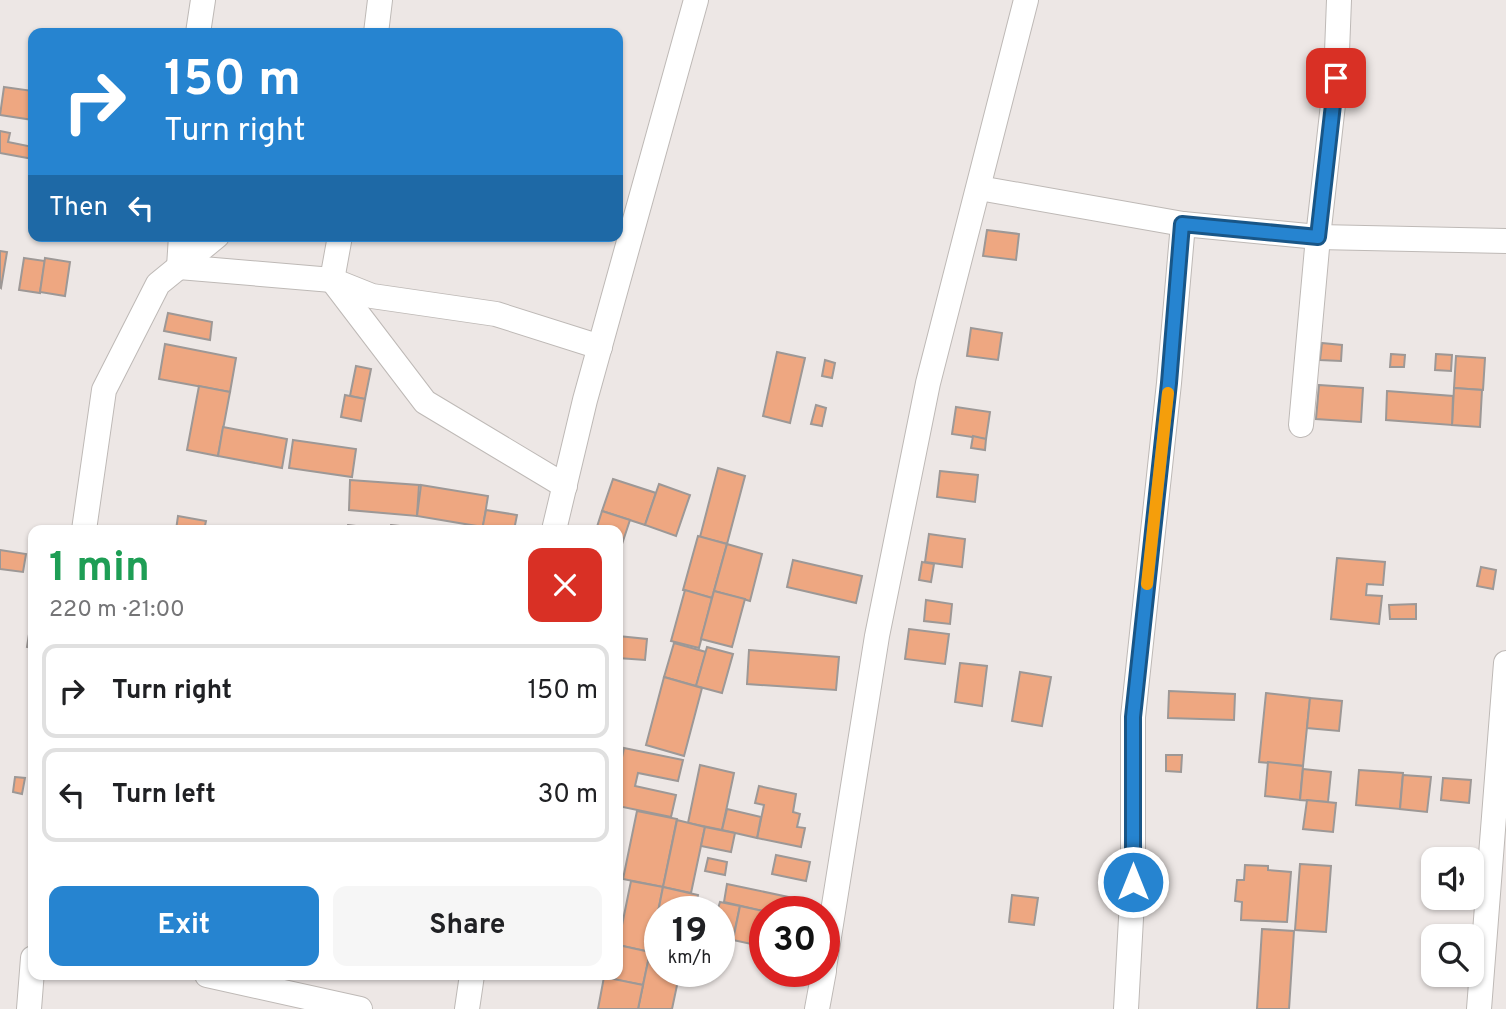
<!DOCTYPE html>
<meta charset="utf-8">
<style>
body{margin:0;font-family:Overpass,sans-serif;background:#f6f6f6;color:#202124;height:100vh;display:flex;flex-direction:column;font-size:26px;white-space:nowrap}
*{box-sizing:border-box;margin:0}
p{font-size:23px;color:#757577}
.icon{flex:none;width:38px;height:38px;fill:none;stroke:currentColor;stroke-width:2;stroke-linecap:round;stroke-linejoin:round}
.map{position:relative;flex:1;overflow:hidden}
.panel{position:absolute;left:28px;top:525px;width:595px;height:455px;display:flex;flex-direction:column;background:#fff;border-radius:14px;box-shadow:0 2px 5px #0004}
.panel>*{flex:none}
.banner{position:absolute;left:28px;top:28px;width:595px;height:214px;border-radius:14px;box-shadow:0 2px 5px #0004;background:#2684d0;color:#fff;overflow:hidden}
.buttons{position:absolute;left:1421px;top:847px;display:grid;gap:14px}
.buttons a{display:grid;place-items:center;width:63px;height:63px;border-radius:14px;background:#fff;box-shadow:0 2px 5px #0004;font-size:35px}
.speed{position:absolute;left:644px;top:896px;display:flex;gap:14px;font-size:35px;font-weight:700;text-align:center}
.speed>*{display:grid;place-content:center;width:91px;height:91px;border-radius:50%;background:#fff;box-shadow:0 2px 5px #0004;line-height:1}
.speed small{font-size:18px;font-weight:400}
.speed .limit{border:10px solid #d22;background:#fff;color:#111}
.pin{position:absolute;display:grid;place-items:center;width:60px;height:60px;color:#fff;margin:-30px;border-radius:14px;box-shadow:0 4px 10px #0006}
.me{position:absolute;width:77px;margin:-38px;rotate:0deg;stroke-linejoin:round;filter:drop-shadow(0 0 5px #0008)}
.turn{display:flex;align-items:center;gap:24px;height:147px;padding:0 21px;font-size:32px}
.turn .icon{width:91px;height:91px;stroke-width:2.5}
.turn b{display:block;font-size:49px;line-height:60px}
.then{display:flex;align-items:center;height:66px;padding:0 21px;background:#0003;gap:14px;font-size:26px}
.round{display:grid;place-items:center;flex:none;width:74px;height:74px;border-radius:14px;background:#f6f6f6}
.headline{display:flex;align-items:center;justify-content:space-between;height:119px;padding:0 21px}
h1{font-size:42px;font-weight:700;line-height:52px;color:#1e9e55}
.button{display:flex;gap:14px;margin-top:auto;padding:14px 21px}
.button a{flex:1;height:80px;border-radius:14px;background:#2684d0;color:#fff;font-size:28px;font-weight:700;line-height:80px;text-align:center}
.button a+a{background:#f6f6f6;color:#202124}
ul{padding:0;list-style:none}
li{display:flex;align-items:center;gap:21px;height:94px;margin:0 14px 10px;padding:0 7px;border:4px solid #e0e0e0;border-radius:14px}
li div{flex:1}
li b{display:block;font-size:26px}
li em{font-style:normal}
.map>svg:first-child{display:block}
</style>
<div class="map">
<svg width="1506" height="1009" viewBox="0 0 1506 1009">
<rect width="100%" height="100%" fill="#ede7e5"/>
<!-- building -->
<g fill="#eea781" stroke="#9d9896" stroke-width="2">
<polygon points="4,87 33,91 33,120 0,115"/>
<polygon points="0,131 10,133 8,142 33,147 33,159 0,153"/>
<polygon points="987,230 1019,234 1016,260 983,256"/>
<polygon points="0,251 7,252 1,288 0,287"/>
<polygon points="24,258 45,261 40,293 19,290"/>
<polygon points="45,258 70,262 65,296 40,292"/>
<polygon points="168,313 212,322 210,340 164,331"/>
<polygon points="971,328 1002,333 998,360 967,356"/>
<polygon points="1322,343 1342,345 1341,361 1320,360"/>
<polygon points="165,344 236,358 230,392 159,379"/>
<polygon points="777,352 805,358 790,423 763,416"/>
<polygon points="1391,354 1405,355 1404,367 1390,367"/>
<polygon points="1436,354 1452,355 1451,371 1435,370"/>
<polygon points="1456,356 1485,358 1483,390 1454,388"/>
<polygon points="825,360 835,363 832,378 822,376"/>
<polygon points="356,366 371,369 365,399 350,396"/>
<polygon points="1319,385 1363,388 1361,422 1316,419"/>
<polygon points="199,386 230,392 218,456 187,450"/>
<polygon points="1454,388 1482,390 1480,427 1452,425"/>
<polygon points="1387,391 1453,396 1452,425 1386,420"/>
<polygon points="345,395 365,399 361,421 341,417"/>
<polygon points="816,405 826,408 822,426 811,424"/>
<polygon points="956,407 990,412 986,439 952,434"/>
<polygon points="223,427 287,439 282,468 218,456"/>
<polygon points="973,436 986,439 985,450 971,448"/>
<polygon points="293,440 356,449 352,477 289,468"/>
<polygon points="718,468 745,476 727,544 700,537"/>
<polygon points="940,471 978,475 975,502 937,497"/>
<polygon points="613,479 656,493 645,525 602,511"/>
<polygon points="350,480 419,485 417,516 349,510"/>
<polygon points="659,484 690,495 676,536 645,525"/>
<polygon points="421,485 488,496 483,527 417,516"/>
<polygon points="486,510 517,515 514,530 482,530"/>
<polygon points="602,511 630,520 620,550 618,549 618,530 596,530"/>
<polygon points="178,516 206,521 204,530 176,530"/>
<polygon points="348,525 371,528 371,530 347,530"/>
<polygon points="391,525 410,527 409,530 390,530"/>
<polygon points="929,534 965,539 962,567 925,562"/>
<polygon points="698,536 727,544 712,598 683,590"/>
<polygon points="727,544 762,554 750,601 714,591"/>
<polygon points="0,550 26,554 23,572 0,569"/>
<polygon points="1337,558 1385,562 1383,585 1367,584 1366,595 1382,596 1379,624 1331,619"/>
<polygon points="793,560 862,576 856,603 787,587"/>
<polygon points="922,562 934,564 931,582 919,580"/>
<polygon points="1481,567 1496,570 1493,589 1477,586"/>
<polygon points="685,590 712,598 699,648 671,641"/>
<polygon points="714,591 745,599 732,647 701,639"/>
<polygon points="926,600 952,604 950,624 924,621"/>
<polygon points="1416,604 1416,619 1390,619 1389,605"/>
<polygon points="32,615 33,615 33,648 27,647"/>
<polygon points="909,629 949,634 945,664 905,659"/>
<polygon points="618,636 647,639 645,660 618,658"/>
<polygon points="674,643 706,652 696,686 664,677"/>
<polygon points="707,647 733,654 722,693 696,686"/>
<polygon points="749,650 839,657 836,690 747,684"/>
<polygon points="960,663 987,666 982,706 955,702"/>
<polygon points="1020,672 1051,677 1042,726 1012,721"/>
<polygon points="664,677 702,688 684,756 646,745"/>
<polygon points="1169,691 1235,694 1234,720 1168,718"/>
<polygon points="1266,693 1310,698 1303,766 1259,762"/>
<polygon points="1310,698 1342,701 1339,731 1307,728"/>
<polygon points="624,748 683,760 678,781 638,773 635,786 676,795 671,817 618,806 618,777"/>
<polygon points="1166,755 1182,755 1181,772 1166,771"/>
<polygon points="1268,762 1303,766 1300,800 1265,796"/>
<polygon points="700,765 734,773 722,830 688,823"/>
<polygon points="1303,769 1331,772 1328,802 1300,800"/>
<polygon points="1359,770 1403,773 1400,809 1356,805"/>
<polygon points="1403,775 1431,777 1427,812 1400,809"/>
<polygon points="15,777 25,778 22,794 13,792"/>
<polygon points="1443,778 1471,780 1469,803 1441,800"/>
<polygon points="759,786 796,794 793,812 800,814 797,827 805,828 801,847 757,838 764,805 755,803"/>
<polygon points="1307,800 1336,803 1333,832 1303,829"/>
<polygon points="727,809 761,817 757,838 722,830"/>
<polygon points="637,811 677,819 663,887 623,879"/>
<polygon points="677,820 705,827 691,893 663,887"/>
<polygon points="705,827 735,833 731,852 701,846"/>
<polygon points="776,855 810,862 806,881 772,874"/>
<polygon points="708,858 727,862 725,875 705,871"/>
<polygon points="1300,864 1331,866 1326,932 1295,930"/>
<polygon points="1245,865 1268,866 1268,870 1291,872 1287,922 1241,920 1242,902 1235,901 1237,880 1244,880"/>
<polygon points="631,881 663,887 650,952 618,945"/>
<polygon points="727,884 798,899 795,912 767,912 724,902"/>
<polygon points="663,887 698,895 695,912 660,912 660,954 650,952"/>
<polygon points="1012,895 1038,898 1034,925 1009,922"/>
<polygon points="720,902 740,906 730,953 719,950 719,912 717,912"/>
<polygon points="740,906 767,912 765,912 765,947 733,940"/>
<polygon points="1262,929 1294,931 1289,1009 1257,1009"/>
<polygon points="618,945 650,952 643,985 602,977 603,975 618,975"/>
<polygon points="650,952 660,954 660,971 680,971 672,1009 638,1009"/>
<polygon points="686,971 707,971 705,979 685,974"/>
<polygon points="604,977 643,985 638,1009 598,1009"/>
</g>
<g fill="none" stroke-linecap="round" stroke-linejoin="round">
<!-- street casing -->
<g stroke="#beb9b6" stroke-width="26">
<g id="street">
<polyline points="198,33 203,0"/>
<polyline points="376,33 380,0"/>
<polyline points="979,188 1183,224 1318,237 1506,241"/>
<polyline points="181,236 179,267 332,280 372,296 496,314 600,347"/>
<polyline points="340,236 332,280 425,402 565,486"/>
<polyline points="1301,425 1318,237 1336,78 1339,0"/>
<polyline points="84,530 104,390 158,284 217,236"/>
<polyline points="554,530 585,400 696,0"/>
<polyline points="824,968 877,636 928,383 1026,0"/>
<polyline points="207,975 360,1009"/>
<polyline points="29,1009 33,958"/>
<polyline points="467,1009 472,975"/>
<polyline points="817,1009 824,971"/>
<polyline points="1126,1009 1133,882 1133,717 1169,383 1183,224"/>
<polyline points="1479,1009 1506,663"/>
</g>
</g>
<!-- street -->
<use href="#street" stroke="#fff" stroke-width="24"/>
</g>
<g fill="none" stroke-linecap="round" stroke-linejoin="round">
<!-- route casing -->
<g stroke="#195687" stroke-width="18">
<polyline id="route" points="1133,882 1133,717 1169,383 1182,224 1318,237 1336,78"/>
</g>
<!-- route -->
<use href="#route" stroke="#2684d0" stroke-width="12"/>
<!-- slow -->
<polyline stroke="#f59e0b" stroke-width="12" points="1147,584 1168,393"/>
</g>
</svg>
<div class="buttons">
<a><svg class="icon" aria-label="sound" viewBox="0 0 24 24"><path d="M4 9h4l5-4v14l-5-4H4zM17 9q2 3 0 6"/></svg></a>
<a><svg class="icon" aria-label="search" viewBox="0 0 24 24"><circle cx="10" cy="10" r="6"/><path d="M15 15l6 6"/></svg></a>
</div>
<div class="speed"><div>19<small>km/h</small></div><div class="limit">30</div></div>
<div class="pin" style="left:1336px;top:78px;background:#d93025"><svg class="icon" aria-label="arrive" viewBox="0 0 24 24"><path d="M6 21V4h12l-3 4 3 4H6"/></svg></div>
<svg class="me" style="left:1133px;top:882px" viewBox="-20 -20 40 40"><circle r="17" fill="#2684d0" stroke="#fff" stroke-width="3"/><path d="M0-11L8 9 0 5-8 9z" fill="#fff"/></svg>
<div class="banner">
<div class="turn"><svg class="icon" aria-label="right" viewBox="0 0 24 24"><path d="M7 20v-9h11M14 6l5 5-5 5"/></svg><div><b>150 m</b>Turn right</div></div>
<div class="then">Then<svg class="icon" aria-label="left" viewBox="0 0 24 24"><path d="M17 20v-9H6M10 6l-5 5 5 5"/></svg></div>
</div>
<section class="panel">
<div class="headline"><div><h1>1 min</h1><p>220 m · 21:00</p></div><a class="round" style="background:#d93025;color:#fff"><svg class="icon" aria-label="close" viewBox="0 0 24 24"><path d="M6 6l12 12M18 6L6 18"/></svg></a></div>
<ul>
<li><svg class="icon" aria-label="right" viewBox="0 0 24 24"><path d="M7 20v-9h11M14 6l5 5-5 5"/></svg><div><b>Turn right</b></div><em>150 m</em></li>
<li><svg class="icon" aria-label="left" viewBox="0 0 24 24"><path d="M17 20v-9H6M10 6l-5 5 5 5"/></svg><div><b>Turn left</b></div><em>30 m</em></li>
</ul>
<div class="button"><a>Exit</a><a>Share</a></div>
</section>
</div>
